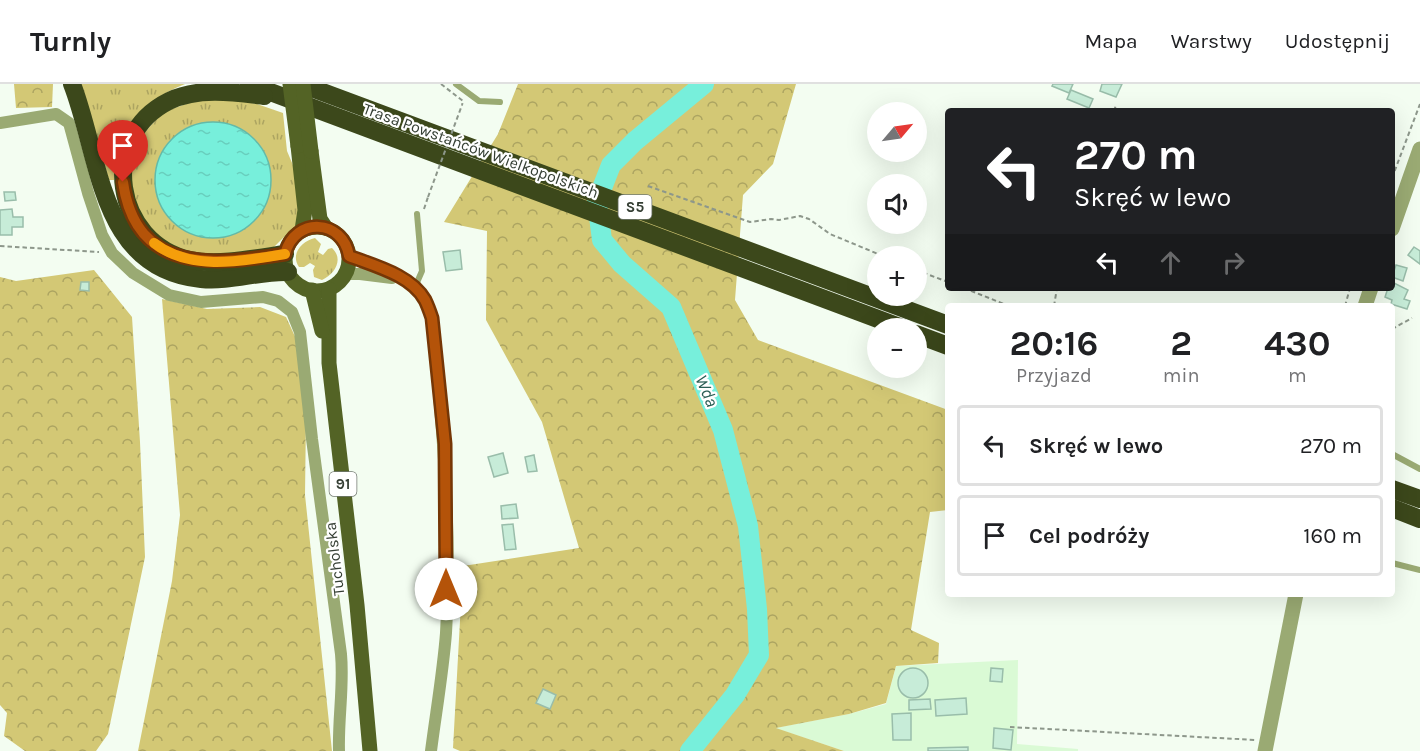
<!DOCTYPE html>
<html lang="pl">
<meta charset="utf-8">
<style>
body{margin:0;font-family:Karla,sans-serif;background:#f6f6f6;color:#202124;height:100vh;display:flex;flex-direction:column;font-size:22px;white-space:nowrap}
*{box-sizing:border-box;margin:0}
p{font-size:20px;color:#757577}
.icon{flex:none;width:33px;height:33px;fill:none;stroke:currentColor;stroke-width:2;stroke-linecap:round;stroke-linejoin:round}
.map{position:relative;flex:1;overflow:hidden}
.details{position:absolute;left:945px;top:219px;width:450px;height:294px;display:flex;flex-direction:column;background:#fff;border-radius:6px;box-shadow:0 6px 24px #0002}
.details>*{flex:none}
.banner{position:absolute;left:945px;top:24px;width:450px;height:183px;border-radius:6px;box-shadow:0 6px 24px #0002;background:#202124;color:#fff;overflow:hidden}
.needle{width:39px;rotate:61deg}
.buttons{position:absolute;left:867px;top:18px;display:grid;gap:12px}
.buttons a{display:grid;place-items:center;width:60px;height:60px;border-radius:50%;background:#fff;box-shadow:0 6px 24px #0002;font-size:30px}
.pin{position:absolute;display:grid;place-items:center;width:51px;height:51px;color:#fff;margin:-62px -26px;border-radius:50% 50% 50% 0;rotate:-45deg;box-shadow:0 0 6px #0007}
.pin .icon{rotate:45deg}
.me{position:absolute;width:66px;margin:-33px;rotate:0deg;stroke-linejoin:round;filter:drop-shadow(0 0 4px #0008)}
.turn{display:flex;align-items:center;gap:21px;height:126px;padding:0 30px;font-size:27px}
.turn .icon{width:78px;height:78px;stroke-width:2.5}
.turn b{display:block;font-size:42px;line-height:51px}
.lanes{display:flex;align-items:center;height:57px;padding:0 30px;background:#0003;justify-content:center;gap:30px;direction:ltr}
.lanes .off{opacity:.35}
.eta{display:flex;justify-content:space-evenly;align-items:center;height:102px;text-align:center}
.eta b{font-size:36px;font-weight:700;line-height:42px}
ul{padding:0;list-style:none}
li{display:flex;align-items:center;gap:18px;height:81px;margin:0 12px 9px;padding:0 18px;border:3px solid #e0e0e0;border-radius:6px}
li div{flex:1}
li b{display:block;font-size:22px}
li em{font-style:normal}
header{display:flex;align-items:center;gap:36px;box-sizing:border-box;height:84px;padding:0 30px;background:#fff;border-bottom:2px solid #e0e0e0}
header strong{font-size:28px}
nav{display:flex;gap:33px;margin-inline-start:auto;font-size:21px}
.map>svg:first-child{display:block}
</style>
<header>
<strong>Turnly</strong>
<nav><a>Mapa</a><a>Warstwy</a><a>Udostępnij</a></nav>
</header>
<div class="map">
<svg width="1420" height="667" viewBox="0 0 1420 667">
<defs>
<pattern id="grass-tufts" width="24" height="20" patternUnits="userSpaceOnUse" patternTransform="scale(1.5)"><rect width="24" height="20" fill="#d3c875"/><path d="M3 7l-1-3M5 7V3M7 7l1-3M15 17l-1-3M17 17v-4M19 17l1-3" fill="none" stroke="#aca461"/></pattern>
<pattern id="forest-crowns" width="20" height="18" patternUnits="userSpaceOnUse" patternTransform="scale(1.5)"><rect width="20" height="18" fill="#d3c875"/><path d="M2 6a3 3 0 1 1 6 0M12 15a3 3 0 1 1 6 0" fill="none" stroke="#aca461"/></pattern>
<pattern id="water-ripples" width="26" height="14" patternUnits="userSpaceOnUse" patternTransform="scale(1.5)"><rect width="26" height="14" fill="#77efdb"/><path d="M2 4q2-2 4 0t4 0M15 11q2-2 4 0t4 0" fill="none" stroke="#68cebd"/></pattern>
</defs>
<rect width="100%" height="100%" fill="#f3fdf1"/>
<!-- built -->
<polygon fill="#dafad5" points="1018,576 1017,660 1078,665 1078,667 844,667 775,644 849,630 886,620 896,582"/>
<!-- grass -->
<g fill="url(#grass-tufts)">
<path d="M81,0H185C140,18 115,47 114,96H109Z"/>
<polygon points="209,12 257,20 283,29 287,67 295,86 299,138 273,164 206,172 182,167 164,157 144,138 128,100 137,57 163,28"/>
<path d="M315,154L321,160L318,168L323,171L328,165L332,164C344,175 335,190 322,196L314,193L313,186L315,182L310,179L304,183H299C290,170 302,157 315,154Z"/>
</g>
<!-- forest -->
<g fill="url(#forest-crowns)">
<polygon points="14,0 53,0 52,23 16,24"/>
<polygon points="518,0 796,0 773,80 743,111 735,216 758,256 948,326 948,426 930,428 911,546 939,559 938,579 896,582 886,619 849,630 776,644 844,667 460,667 453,664 463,482 579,464 542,338 486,236 487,147 444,138 498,50"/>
<polygon points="94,186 132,233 140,358 145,473 108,650 96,667 25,667 4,652 7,629 0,621 0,193 16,197"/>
<polygon points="162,215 207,225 260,223 286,233 298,259 306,333 305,411 332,667 138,667 172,497 180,431"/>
</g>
<!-- water -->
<circle fill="url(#water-ripples)" stroke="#63baa9" stroke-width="1.5" cx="213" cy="96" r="58"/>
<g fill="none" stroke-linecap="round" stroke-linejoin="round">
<!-- river -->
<polyline stroke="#77efdb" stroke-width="20" points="690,667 735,611 759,571 757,525 748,442 723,346 671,223 622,180 602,156 597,117 611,81 635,57 704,0"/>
</g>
<!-- building -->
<g fill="#c7ecd8" stroke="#99bdaa" stroke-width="1.5">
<polygon points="1053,0 1073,0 1069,9 1052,2"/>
<polygon points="1102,0 1122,0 1116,13 1100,7"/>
<polygon points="1071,6 1093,15 1089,24 1067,15"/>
<polygon points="4,108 15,108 16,116 5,117"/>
<polygon points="12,125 13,133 23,133 23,143 12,143 12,151 0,151 0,126"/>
<polygon points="1414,163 1420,167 1420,180 1408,171"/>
<polygon points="460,166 462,185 446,187 443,168"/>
<polygon points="1396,181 1407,184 1403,197 1392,193"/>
<polygon points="81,198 89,198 89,207 80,206"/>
<polygon points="1392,198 1408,206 1404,215 1410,217 1407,225 1391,220 1392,216 1385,213 1388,204 1392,204"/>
<polygon points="503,369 508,389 494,393 488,373"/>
<polygon points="534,371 537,387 528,388 525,373"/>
<polygon points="516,420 518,434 502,435 501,422"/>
<polygon points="513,440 516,465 505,466 502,441"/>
<polygon points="991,584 1003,585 1002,598 990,597"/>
<circle cx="913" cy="599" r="15"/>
<polygon points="543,605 556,611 550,625 536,619"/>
<polygon points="966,614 967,630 936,632 935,616"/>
<polygon points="930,615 931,625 909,626 909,616"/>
<polygon points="911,629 911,656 893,656 892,630"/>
<polygon points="994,644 1013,646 1011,666 993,664"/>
<polygon points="968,663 968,667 928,667 928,664"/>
</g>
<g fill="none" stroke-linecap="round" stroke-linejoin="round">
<!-- path -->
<g stroke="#8d978b" stroke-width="2" stroke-dasharray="4.5 3" stroke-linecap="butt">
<polyline points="441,0 463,17 462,21"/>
<polyline points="1114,27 1116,21"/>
<polyline points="1392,94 1420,20"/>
<polyline points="648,102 750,138 771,135 779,136 800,132 809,135 830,150 883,172"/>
<polyline points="424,125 428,113"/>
<polyline points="0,162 99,168"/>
<polyline points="916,186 948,198"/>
<polyline points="964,204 1009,222"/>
<polyline points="1054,222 1057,204"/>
<polyline points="1345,222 1350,204"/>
<polyline points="1392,245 1412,234"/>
<polyline points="1010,643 1256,656"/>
</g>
<!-- service -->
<g stroke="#9aaa73" stroke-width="6">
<polyline points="456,0 479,17 500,18"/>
<polyline points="415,203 422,187 417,130"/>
<polyline points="1392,370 1420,385"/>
<polyline points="1392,479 1420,486"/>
</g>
<!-- minor -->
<g stroke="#9aaa73" stroke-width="12">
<path d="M0,39L56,30L69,39L88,109L102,151L112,169L133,189L169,211L201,218L263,213L278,217L292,228L300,248L312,355L341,570C344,602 338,634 339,667"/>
<path d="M349,172C375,182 411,191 425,216C428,222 430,228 432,234C442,338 452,444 446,549C443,588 436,628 431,667"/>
<polyline points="345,190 360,190 392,194"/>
</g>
<!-- tertiary -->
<g stroke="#9aaa73" stroke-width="15">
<polyline points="1392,145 1420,65"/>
<polyline points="1365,222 1371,204"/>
<polyline points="1265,667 1296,510"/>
</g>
<!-- primary -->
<g stroke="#536325" stroke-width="15">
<polyline points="298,62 305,126 302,146"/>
<polyline points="311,67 320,135 326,144"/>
<circle cx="317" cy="175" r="32"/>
<polyline points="329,205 329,279 357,521 370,667"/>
<polyline points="312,206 322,247"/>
</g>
<!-- motorway -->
<g stroke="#3c481b" stroke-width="18">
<path d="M72,0C101,74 99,185 201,195C230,198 259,187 288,188"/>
<polyline points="249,0 902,244"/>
<polyline points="301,0 948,241"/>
<path d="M264,12C233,8 198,3 169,17C97,53 114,159 190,176C218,182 257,174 285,170"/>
<polyline points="916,250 948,262"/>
<polyline points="1392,405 1420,415"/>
<polyline points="1392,424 1420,435"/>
</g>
<!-- path-bridge -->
<polyline stroke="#8d978b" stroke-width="2" stroke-dasharray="4.5 3" stroke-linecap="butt" points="428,113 462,21"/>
<!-- primary-bridge -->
<g stroke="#536325" stroke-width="15">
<polyline points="290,0 298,62"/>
<polyline points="303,0 311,67"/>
</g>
</g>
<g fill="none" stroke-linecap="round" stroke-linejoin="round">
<!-- route casing -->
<g stroke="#753606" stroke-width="15">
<path id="route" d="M123,98C136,191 215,181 285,170C295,132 343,135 349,172C375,182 411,191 425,216C428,222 430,228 432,234L445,360L446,505"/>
</g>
<!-- route -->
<use href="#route" stroke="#b45309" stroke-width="10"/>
<!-- slow -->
<path stroke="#f59e0b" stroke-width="10" d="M154,159C191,188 243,177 285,170"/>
</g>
<g text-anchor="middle" stroke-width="4.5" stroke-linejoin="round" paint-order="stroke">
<!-- shield labels -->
<g fill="#fff" stroke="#727971" stroke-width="1.5">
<rect x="618.5" y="111" width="33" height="24" rx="4.5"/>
<rect x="329.5" y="388" width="27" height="24" rx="4.5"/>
</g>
<g font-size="15" font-weight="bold" fill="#353f34">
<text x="635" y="128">S5</text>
<text x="343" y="405">91</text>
</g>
<!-- street labels -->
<g font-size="16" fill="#353f34" stroke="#fff">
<text transform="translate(481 66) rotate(20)" y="6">Trasa Powstańców Wielkopolskich</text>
<text transform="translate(334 475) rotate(-97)" y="6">Tucholska</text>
</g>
<!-- water labels -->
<g font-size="18" font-style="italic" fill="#2a5e55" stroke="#fff">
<text transform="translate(707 307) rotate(67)" y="6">Wda</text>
</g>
</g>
</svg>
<div class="buttons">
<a><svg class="needle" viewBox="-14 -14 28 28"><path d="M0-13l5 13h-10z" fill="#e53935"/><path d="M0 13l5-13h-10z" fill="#757577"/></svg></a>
<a><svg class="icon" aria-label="sound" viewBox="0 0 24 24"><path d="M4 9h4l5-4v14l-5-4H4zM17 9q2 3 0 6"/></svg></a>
<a>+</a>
<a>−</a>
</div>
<div class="pin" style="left:123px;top:98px;background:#d93025"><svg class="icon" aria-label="arrive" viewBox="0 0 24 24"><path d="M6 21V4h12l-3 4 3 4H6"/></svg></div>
<svg class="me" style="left:446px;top:505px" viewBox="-20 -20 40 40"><circle r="19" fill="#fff"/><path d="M0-13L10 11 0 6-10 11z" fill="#b45309"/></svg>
<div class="banner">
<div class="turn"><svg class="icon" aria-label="left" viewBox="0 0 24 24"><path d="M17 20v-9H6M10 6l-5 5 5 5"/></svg><div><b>270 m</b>Skręć w lewo</div></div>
<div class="lanes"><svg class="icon" aria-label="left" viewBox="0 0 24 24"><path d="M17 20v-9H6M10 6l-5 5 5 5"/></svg><svg class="icon off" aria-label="ahead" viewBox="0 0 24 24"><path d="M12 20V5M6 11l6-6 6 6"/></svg><svg class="icon off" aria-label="right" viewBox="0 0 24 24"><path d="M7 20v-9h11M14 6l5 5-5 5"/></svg></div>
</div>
<section class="details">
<div class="eta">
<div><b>20:16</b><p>Przyjazd</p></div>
<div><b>2</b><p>min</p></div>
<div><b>430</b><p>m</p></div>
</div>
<ul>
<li><svg class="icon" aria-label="left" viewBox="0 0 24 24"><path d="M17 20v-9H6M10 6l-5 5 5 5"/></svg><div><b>Skręć w lewo</b></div><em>270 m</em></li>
<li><svg class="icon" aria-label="arrive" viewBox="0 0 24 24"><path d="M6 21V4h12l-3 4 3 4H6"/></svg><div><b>Cel podróży</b></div><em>160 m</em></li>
</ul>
</section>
</div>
